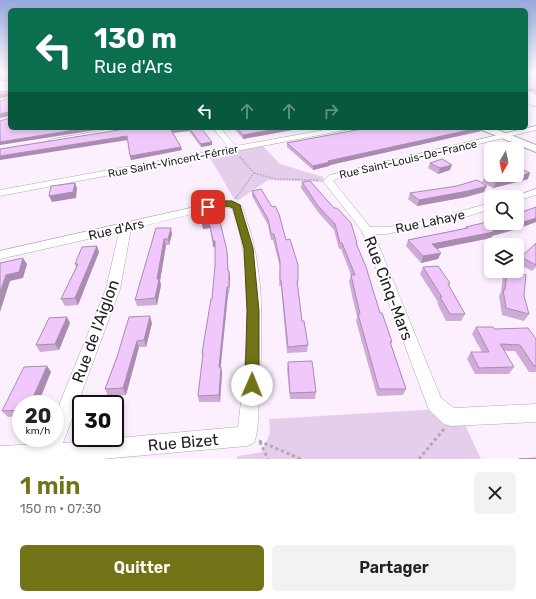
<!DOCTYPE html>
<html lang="fr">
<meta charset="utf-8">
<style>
body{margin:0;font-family:Rubik,sans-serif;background:#f2f2f2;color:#202124;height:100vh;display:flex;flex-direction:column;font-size:15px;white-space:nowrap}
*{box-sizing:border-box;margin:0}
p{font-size:13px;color:#757577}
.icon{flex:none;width:22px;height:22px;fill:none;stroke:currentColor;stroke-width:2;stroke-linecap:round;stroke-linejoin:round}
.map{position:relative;height:459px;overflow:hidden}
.drawer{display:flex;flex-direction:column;background:#fff;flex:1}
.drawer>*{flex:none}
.hud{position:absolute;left:8px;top:8px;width:520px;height:122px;border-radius:6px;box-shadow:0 2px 6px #0003;background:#0b6e4f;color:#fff;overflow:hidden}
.needle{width:26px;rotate:189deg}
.fabs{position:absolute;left:484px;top:142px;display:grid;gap:8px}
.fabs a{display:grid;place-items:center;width:40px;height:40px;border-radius:6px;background:#fff;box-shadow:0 2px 6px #0003;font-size:20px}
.speed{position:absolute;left:12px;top:395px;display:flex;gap:8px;font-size:20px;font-weight:700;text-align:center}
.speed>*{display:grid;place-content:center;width:52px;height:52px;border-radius:50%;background:#fff;box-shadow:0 2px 6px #0003;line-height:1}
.speed small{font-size:10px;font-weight:400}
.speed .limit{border:2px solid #111;border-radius:6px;background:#fff;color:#111}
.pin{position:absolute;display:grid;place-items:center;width:34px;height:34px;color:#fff;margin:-17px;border-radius:8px;box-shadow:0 2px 6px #0006}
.me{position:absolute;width:44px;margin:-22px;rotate:1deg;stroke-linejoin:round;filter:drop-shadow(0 0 3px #0008)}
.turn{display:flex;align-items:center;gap:14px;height:84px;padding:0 20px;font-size:18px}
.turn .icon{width:52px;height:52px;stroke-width:2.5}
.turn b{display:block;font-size:28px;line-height:34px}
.lanes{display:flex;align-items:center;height:38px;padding:0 20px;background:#0003;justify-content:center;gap:20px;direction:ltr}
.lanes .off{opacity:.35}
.round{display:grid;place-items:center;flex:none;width:42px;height:42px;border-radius:6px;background:#f2f2f2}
.headline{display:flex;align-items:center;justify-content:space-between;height:68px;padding:0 20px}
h1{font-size:24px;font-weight:600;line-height:30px;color:#727216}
.cta{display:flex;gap:8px;margin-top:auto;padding:8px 20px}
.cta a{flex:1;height:46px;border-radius:6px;background:#727216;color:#fff;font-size:16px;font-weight:600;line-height:46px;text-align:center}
.cta a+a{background:#f2f2f2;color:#202124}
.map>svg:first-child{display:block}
</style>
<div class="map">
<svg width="536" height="459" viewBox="0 0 536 459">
<rect width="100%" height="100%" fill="#fcf0ff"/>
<!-- green -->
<g fill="#e5cdec">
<polygon points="263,146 280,164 323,177 323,182 268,180 237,201 234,199 209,156"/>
<polygon points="457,408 481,459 237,459 237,456 262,452 270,433 269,419"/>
</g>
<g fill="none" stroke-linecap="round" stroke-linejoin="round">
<!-- minor casing -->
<g stroke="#b1a5b4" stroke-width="1">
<g id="minor">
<polygon points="10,97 10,101 0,103 0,99"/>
<path d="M536,126V130L336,179L333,181L370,227C410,229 453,212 491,203V209L462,218L386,234H374L441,398L454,408L536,404V422L451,426L444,424L429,410L362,231L323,181L330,175Z"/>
<polygon points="118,128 134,128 131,130 52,143 48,141 52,139"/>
<polygon points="213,128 220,128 236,146 335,128 349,128 346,130 0,196 0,190 229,148"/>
<polygon points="536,189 536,195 517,201 517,197 513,197"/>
<path d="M221,201H232L241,205C244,210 245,216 247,222C266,275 262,342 259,398C258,412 259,429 254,443L247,446L102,459H0V446L43,444L46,438H55V415L106,289L119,232L0,259V251ZM221,207L232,208C236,220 240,232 242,244C253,299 245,371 238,427L63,443L120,289L131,229Z"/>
</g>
</g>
<!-- tertiary casing -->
<g stroke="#b1a5b4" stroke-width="2">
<polygon id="tertiary" points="481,128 493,128 536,145 536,152 482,130"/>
</g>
<!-- path-far2 -->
<polyline stroke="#b0a7b3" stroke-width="1" stroke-dasharray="1 1" stroke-linecap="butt" points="526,103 535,107"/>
<!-- path-far1 -->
<g stroke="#b0a7b3" stroke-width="1.5" stroke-dasharray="1.5 1.5" stroke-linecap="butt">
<polyline points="533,106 536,107"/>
<polyline points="254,173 276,179 319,180"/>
<polyline points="236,198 254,173 239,156"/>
</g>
<!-- path -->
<g stroke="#b0a7b3" stroke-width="3" stroke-dasharray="3 3" stroke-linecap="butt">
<polyline points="259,441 301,459"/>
<polyline points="260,442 268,459"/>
<polyline points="419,459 444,429"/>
</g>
<!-- minor -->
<use href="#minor" fill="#fff" fill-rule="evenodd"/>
<!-- tertiary -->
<use href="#tertiary" fill="#fff" fill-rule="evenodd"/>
</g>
<!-- wall -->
<g fill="#cfacd8">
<polygon points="0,73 10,73 10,83 0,81"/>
<polygon points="526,73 536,73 536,74 526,74 526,76 536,78 536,95 529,91 526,93"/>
<polygon points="131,128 201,128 212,145 201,147 189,131 173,133 181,147 182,150 131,160 128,140"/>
<polygon points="234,128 303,128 243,139"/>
<polygon points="367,128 482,128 481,131 330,165 329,166 313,170 287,147 287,143"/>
<polygon points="430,163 450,170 438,174 428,168"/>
<polygon points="485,177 528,179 493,188 482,182"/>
<polygon points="302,182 357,243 357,246 380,313 392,342 391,344 406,389 403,395 377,396 356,321 357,317 349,282 351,275 341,249 339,249 334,230 318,212 301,188"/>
<polygon points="261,189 298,281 298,287 302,321 308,345 307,352 287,353 281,286 279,286 280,267 273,240 271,240 268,225 252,196 252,191"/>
<polygon points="484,192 466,197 417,206 408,199 410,193"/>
<polygon points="536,207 536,222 517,229 492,236 491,238 437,249 438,259 421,263 406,246 408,240 465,228 466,227 491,223"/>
<polygon points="217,209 228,257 228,271 229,271 230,277 229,294 228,294 220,367 222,373 220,402 199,402 198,396 203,357 202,353 212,299 215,266 215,247 213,247 210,228 203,229 199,212"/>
<polygon points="156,228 172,234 169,245 166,245 160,281 161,285 157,305 137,306 135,300"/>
<polygon points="536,243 536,267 532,271 517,263 521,257"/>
<polygon points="97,246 99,252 78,305 65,306 61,299 76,268 75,264"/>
<polygon points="423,267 450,283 449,286 465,314 461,321 446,321 437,303 438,302 420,274"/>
<polygon points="506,271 514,271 529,314 524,321 502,315 499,296 501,292 503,275"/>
<polygon points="70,323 59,350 40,352 36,345"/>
<polygon points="152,323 146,347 139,347 126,395 108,396 105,389 117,357"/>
<polygon points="476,327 494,329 536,339 536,372 529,372 515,351 504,351 514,367 509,374 475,374 467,359 471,352 482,352 472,334"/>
<polygon points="288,362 316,392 315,399 290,399 287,369"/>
<polygon points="47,366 51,372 21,404 21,416 8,417 2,411"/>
</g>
<!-- shaded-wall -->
<g fill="#a98cb0">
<polygon points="531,88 529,91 526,93 526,91"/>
<polygon points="8,93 10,96 0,98 0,95"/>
<polygon points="8,112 10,116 0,118 0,114"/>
<polygon points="87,128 109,128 0,145 0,142"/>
<polygon points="185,128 189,128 189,131 171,133 171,130"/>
<polygon points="282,128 303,128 243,139 243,135"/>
<polygon points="478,128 482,128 481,131 330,165 329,166 313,170 313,166 328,161"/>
<polygon points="127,136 128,140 0,160 0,156"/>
<polygon points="212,142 212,145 201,147 201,144"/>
<polygon points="181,147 182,150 131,160 130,156"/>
<polygon points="452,165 450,170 438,174 440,168"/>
<polygon points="530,173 528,179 493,188 496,183"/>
<polygon points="75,183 77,188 76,198 52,202 49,196"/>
<polygon points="487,186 484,192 466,197 417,206 419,200"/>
<polygon points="536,218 536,222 517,229 492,236 491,238 430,250 432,244 492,230"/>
<polygon points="209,221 210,228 203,229 202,223"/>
<polygon points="171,228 172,234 169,245 168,239"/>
<polygon points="164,239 166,245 160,281 161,285 157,305 155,298 157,279"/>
<rect x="213" y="241" width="2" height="6"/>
<polygon points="97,246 99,252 78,305 75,298"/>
<polygon points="441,253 438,259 421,263 423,256"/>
<polygon points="23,258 27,264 23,278 10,281 0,312 0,292 6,275"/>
<polygon points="229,271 230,277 229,294"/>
<polygon points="227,287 228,294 220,374 219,367"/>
<polygon points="150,316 152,323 146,347 144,340"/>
<polygon points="67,317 70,323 59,350 55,344"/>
<polygon points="137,341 139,347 126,395 123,388"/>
<polygon points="47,366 51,372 38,404 30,404"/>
<polygon points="221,367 222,373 220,402 219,395"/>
</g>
<!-- building -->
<g fill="#f1c8fb" stroke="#a98cb0">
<polygon points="0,73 10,73 10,81 0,79"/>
<polygon points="526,73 527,73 526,76 536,78 536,91 531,88 526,91"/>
<polygon points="10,91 10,94 8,93 0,95 0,92"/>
<polygon points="10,98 10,114 8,112 0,114 0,101"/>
<polygon points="10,118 10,128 87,128 0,142 0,121"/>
<polygon points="131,128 185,128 171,130 181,147 130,156 127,136 0,156 0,149"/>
<polygon points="189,128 201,128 212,142 201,144"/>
<polygon points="237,128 282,128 243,135"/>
<polygon points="367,128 478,128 328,161 330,162 313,166 287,143"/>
<polygon points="442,159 452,165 440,168 430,163"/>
<polygon points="517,167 530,173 496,183 485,177 491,175 517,175"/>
<polygon points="477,180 487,186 468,191 419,200 410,193 457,186"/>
<polygon points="310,181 334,208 337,208 351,223 357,243 356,243 366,267 380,313 382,313 392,342 390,342 406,389 379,389 358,314 360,314 351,275 355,275 342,243 340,243 335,224 318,206 302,182"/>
<polygon points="75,183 73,192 49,196 51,186"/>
<polygon points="261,189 272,207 275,206 279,214 286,240 290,239 298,265 298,281 297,281 302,321 304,321 308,345 288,347 281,280 280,280 280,261 274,234 271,234 268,219 252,191"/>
<polygon points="536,207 536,218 520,223 492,230 494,232 432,244 441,253 423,256 408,240 468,228 466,227 491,221 491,223 517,223 517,214"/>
<polygon points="217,209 227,251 228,271 229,271 229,287 227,287 219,367 221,367 219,395 198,396 203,353 202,353 211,299 212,299 215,266 215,241 213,241 209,221 202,223 199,212"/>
<polygon points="156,228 171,228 168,239 164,239 157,279 159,279 155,298 135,300"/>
<polygon points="536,243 536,265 521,257"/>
<polygon points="97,246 75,298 61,299 78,264 75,264 82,247"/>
<polygon points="23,258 19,272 6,275 0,292 0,263"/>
<polygon points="438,266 450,283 448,284 465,314 450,314 440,297 442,297 423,267"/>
<polygon points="507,271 514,271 526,275 524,296 529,314 506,308 503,290 505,290"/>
<polygon points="150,316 144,340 137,341 123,388 105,389 117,357 129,317"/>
<polygon points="67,317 55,344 36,345 49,318"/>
<polygon points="476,327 493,327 494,329 528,328 536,339 536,366 534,366 520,345 500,344 514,367 479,368 471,352 489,352"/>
<polygon points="312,361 316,392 290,393 288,362"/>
<polygon points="47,366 30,404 21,404 21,410 2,411 24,367"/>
<polygon points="536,458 536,459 519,459"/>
</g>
<!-- sky -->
<linearGradient id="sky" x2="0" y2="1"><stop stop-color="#97a8db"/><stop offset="0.53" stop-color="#fef8ff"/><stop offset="1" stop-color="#fef8ff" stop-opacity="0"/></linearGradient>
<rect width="536" height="138" fill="url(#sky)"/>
<!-- route -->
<path fill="#727216" stroke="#4a4a0e" d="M221,201H232L240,205L253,248L259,311V385L257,390L252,392L247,390L245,385L247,311L244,248L233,208C225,204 215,208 208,210L203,207L205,205Z"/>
<g text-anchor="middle" stroke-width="3.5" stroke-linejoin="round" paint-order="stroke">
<!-- far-street labels -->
<g font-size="11" fill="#211d22" stroke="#fff">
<text transform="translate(408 159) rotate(-13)" y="4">Rue Saint-Louis-De-France</text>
<text transform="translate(173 161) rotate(-11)" y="4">Rue Saint-Vincent-Férrier</text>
</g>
<!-- street labels -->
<g font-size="13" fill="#211d22" stroke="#fff">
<text transform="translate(430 221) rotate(-12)" y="5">Rue Lahaye</text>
<text transform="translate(116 229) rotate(-13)" y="5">Rue d'Ars</text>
</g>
<!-- near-street labels -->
<g font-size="16" fill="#211d22" stroke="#fff">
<text transform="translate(389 288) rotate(69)" y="6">Rue Cinq-Mars</text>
<text transform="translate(95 331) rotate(-70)" y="6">Rue de l'Aiglon</text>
<text transform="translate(183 442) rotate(-5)" y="6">Rue Bizet</text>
</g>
</g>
</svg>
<div class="fabs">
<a><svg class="needle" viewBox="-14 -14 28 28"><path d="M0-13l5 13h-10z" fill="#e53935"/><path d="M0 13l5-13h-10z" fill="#757577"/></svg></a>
<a><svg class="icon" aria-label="search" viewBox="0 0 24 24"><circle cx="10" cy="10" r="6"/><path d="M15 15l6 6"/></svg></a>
<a><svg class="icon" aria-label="layers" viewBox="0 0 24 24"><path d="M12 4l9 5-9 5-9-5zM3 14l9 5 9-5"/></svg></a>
</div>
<div class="speed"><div>20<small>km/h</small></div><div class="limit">30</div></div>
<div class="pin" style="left:208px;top:207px;background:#d93025"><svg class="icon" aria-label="arrive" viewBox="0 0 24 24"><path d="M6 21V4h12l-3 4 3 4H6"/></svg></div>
<svg class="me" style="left:252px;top:385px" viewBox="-20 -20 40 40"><circle r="19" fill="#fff"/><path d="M0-13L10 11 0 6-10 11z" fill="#727216"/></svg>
<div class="hud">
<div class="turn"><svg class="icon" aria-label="left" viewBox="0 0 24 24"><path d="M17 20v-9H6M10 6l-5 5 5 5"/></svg><div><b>130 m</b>Rue d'Ars</div></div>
<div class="lanes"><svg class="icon" aria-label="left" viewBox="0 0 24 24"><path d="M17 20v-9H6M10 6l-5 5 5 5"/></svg><svg class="icon off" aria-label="ahead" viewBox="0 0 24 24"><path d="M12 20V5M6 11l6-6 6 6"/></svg><svg class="icon off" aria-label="ahead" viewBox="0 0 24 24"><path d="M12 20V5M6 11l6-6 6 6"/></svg><svg class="icon off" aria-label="right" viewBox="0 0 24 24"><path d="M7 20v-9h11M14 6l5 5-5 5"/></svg></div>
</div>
</div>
<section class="drawer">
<div class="headline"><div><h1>1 min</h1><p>150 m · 07:30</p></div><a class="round"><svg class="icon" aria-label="close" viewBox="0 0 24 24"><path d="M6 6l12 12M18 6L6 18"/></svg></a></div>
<div class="cta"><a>Quitter</a><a>Partager</a></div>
</section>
